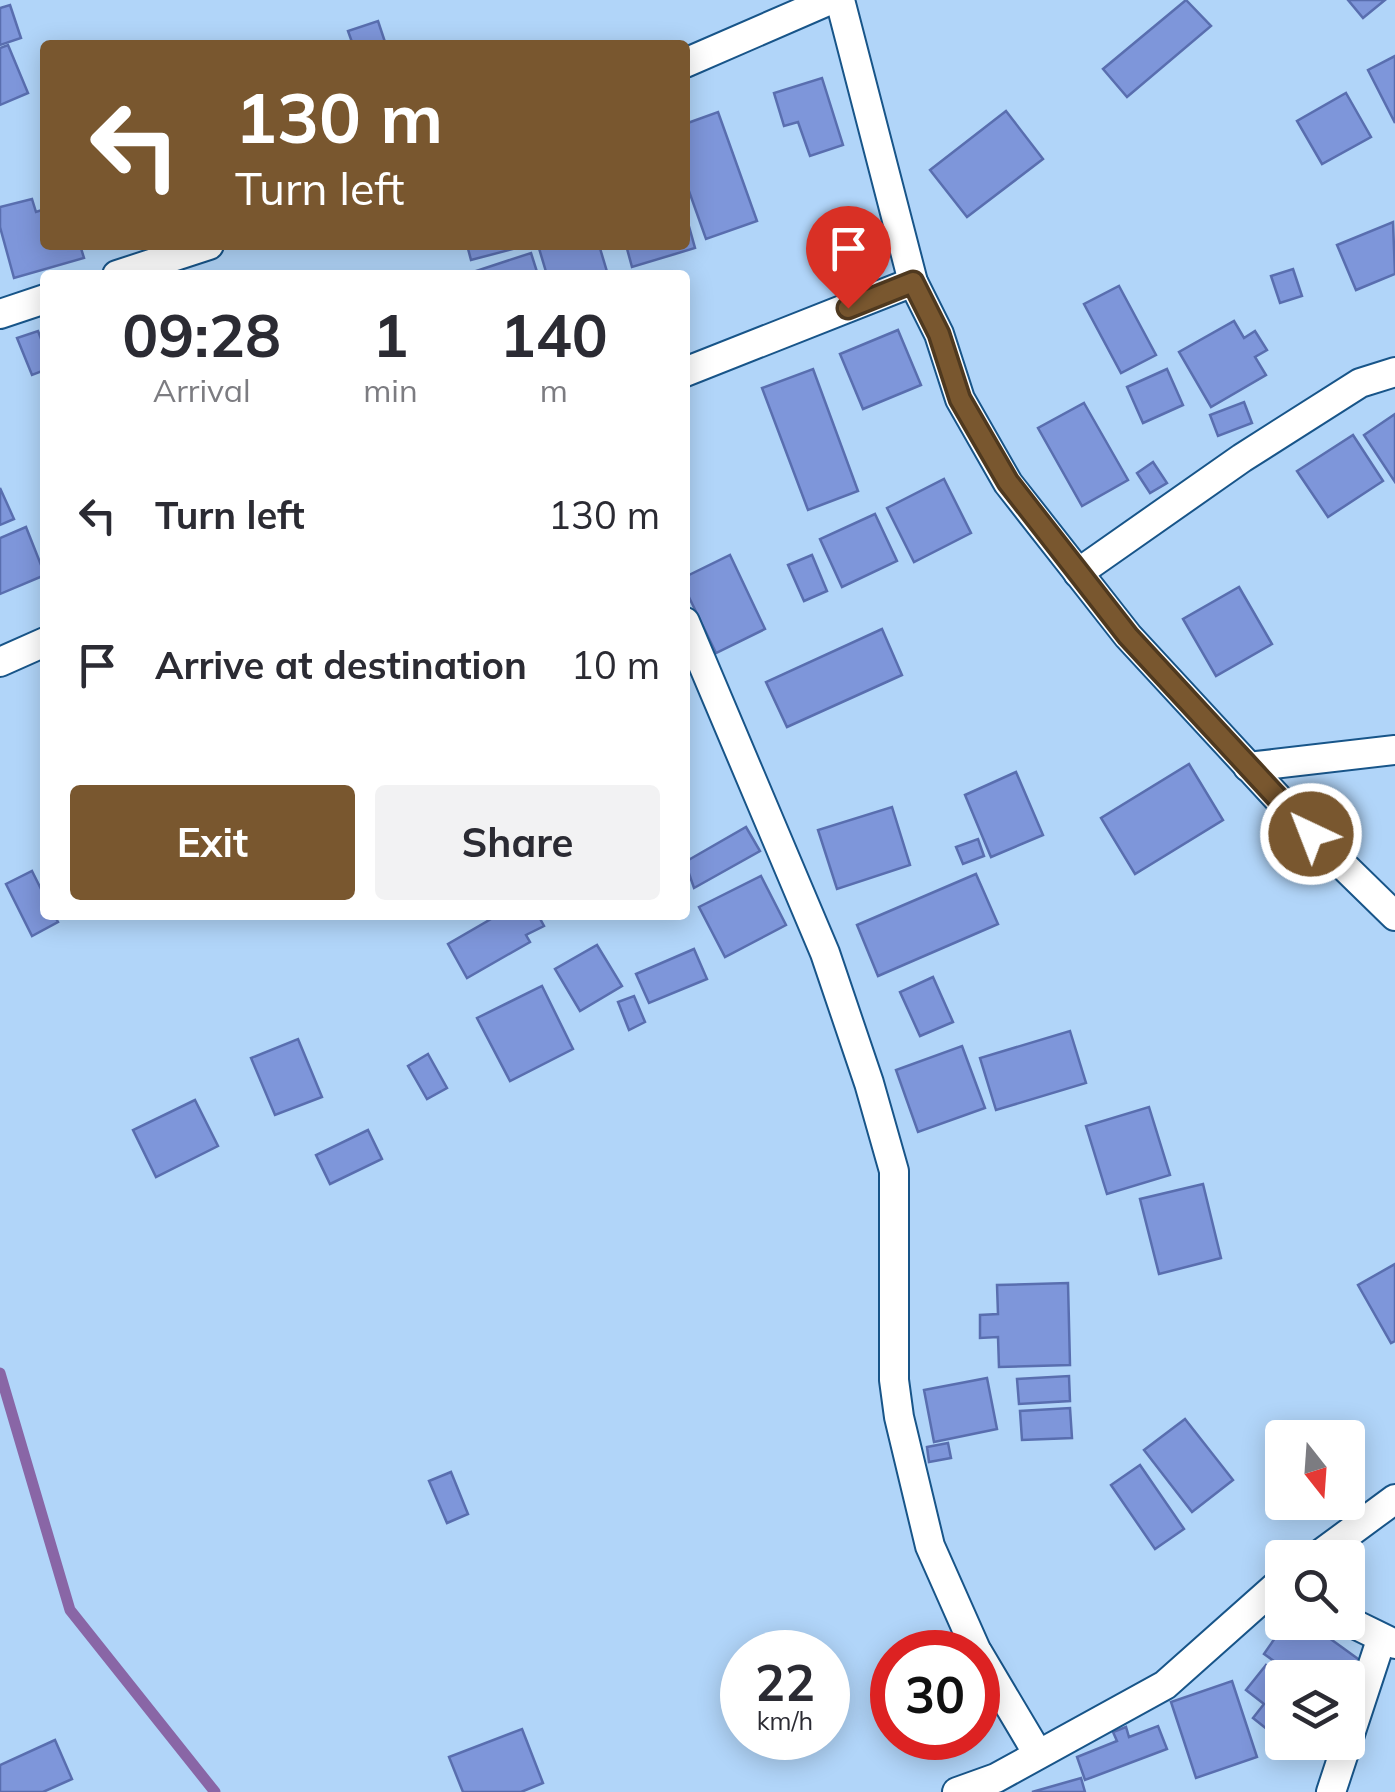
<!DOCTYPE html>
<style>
body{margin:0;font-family:Mulish,sans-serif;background:#f2f2f3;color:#2b2b33;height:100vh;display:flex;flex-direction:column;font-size:38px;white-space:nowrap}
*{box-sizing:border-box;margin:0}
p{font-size:32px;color:#7c7c81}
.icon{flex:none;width:55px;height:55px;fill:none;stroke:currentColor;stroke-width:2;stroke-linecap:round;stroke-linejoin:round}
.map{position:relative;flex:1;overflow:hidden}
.drawer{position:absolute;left:40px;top:270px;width:650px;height:650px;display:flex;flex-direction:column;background:#fff;border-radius:10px;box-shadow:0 5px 25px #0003}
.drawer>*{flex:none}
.top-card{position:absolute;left:40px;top:40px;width:650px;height:210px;border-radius:10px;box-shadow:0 5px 25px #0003;background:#79572f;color:#fff;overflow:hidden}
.needle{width:65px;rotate:163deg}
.buttons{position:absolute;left:1265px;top:1420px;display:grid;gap:20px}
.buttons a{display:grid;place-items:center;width:100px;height:100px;border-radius:10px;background:#fff;box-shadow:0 5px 25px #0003;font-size:50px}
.speed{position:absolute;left:720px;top:1630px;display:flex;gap:20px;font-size:50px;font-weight:700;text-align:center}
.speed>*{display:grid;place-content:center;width:130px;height:130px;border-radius:50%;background:#fff;box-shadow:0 5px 25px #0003;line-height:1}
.speed small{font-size:25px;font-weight:400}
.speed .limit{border:15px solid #d22;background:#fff;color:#111}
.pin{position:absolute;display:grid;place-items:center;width:85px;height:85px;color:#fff;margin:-102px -42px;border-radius:50% 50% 50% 0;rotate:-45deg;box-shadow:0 0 10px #0007}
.pin .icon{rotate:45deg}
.me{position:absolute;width:110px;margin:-55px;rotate:317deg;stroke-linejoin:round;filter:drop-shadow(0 0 8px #0008)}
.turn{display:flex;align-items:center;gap:35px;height:210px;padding:0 30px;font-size:45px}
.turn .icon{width:130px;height:130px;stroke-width:2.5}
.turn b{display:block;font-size:70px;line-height:85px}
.eta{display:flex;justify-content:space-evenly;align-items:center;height:170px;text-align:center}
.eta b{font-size:60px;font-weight:700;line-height:70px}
.primary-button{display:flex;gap:20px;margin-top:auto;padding:20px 30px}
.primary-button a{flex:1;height:115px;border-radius:10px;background:#79572f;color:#fff;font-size:40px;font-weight:700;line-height:115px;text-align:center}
.primary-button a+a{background:#f2f2f3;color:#2b2b33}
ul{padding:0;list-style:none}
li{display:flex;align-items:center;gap:30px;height:150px;padding:0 30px}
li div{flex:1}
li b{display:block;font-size:38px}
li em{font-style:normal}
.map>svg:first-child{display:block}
</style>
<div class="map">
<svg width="1395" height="1792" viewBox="0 0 1395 1792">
<rect width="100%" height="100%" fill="#b1d5f9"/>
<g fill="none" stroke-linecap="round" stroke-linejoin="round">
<!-- stream -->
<polyline stroke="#8966a6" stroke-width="11" points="0,1373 70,1610 215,1792"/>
</g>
<!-- building -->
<g fill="#7e96da" stroke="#596eaf" stroke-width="2.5">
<polygon points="1186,0 1211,26 1127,97 1103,69"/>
<polygon points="1348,0 1385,0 1363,18"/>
<polygon points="10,5 21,38 0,45 0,8"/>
<polygon points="378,21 386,45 353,45 348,31"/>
<polygon points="8,45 28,93 0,105 0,48"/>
<polygon points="1395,56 1395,123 1368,70"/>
<polygon points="822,78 843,145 810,156 798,122 784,126 774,93"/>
<polygon points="1346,93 1371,137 1322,164 1297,121"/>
<polygon points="1006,111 1043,159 967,217 930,170"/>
<polygon points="718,112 757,221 706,239 685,180 685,124"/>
<polygon points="32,199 36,212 45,209 45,245 80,245 84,258 14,278 0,227 0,207"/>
<polygon points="685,212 695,248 632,267 626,245 685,245"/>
<polygon points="1393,222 1395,274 1356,290 1337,245"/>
<polygon points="467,245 528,245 471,260"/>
<polygon points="538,245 599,245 608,275 547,275"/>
<polygon points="531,253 538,275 471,275 470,273"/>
<polygon points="1293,269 1302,296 1280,303 1271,276"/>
<polygon points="1119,286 1156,355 1121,373 1084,304"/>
<polygon points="1234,321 1244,338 1255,331 1267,350 1255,357 1266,375 1211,407 1179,352"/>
<polygon points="898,330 921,385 863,409 840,354"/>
<polygon points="38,331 45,349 45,370 32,375 17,338"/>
<polygon points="813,369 858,491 808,510 762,388"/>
<polygon points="1167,369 1183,405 1143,423 1127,387"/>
<polygon points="1244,402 1252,423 1218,436 1210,415"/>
<polygon points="1084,403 1128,480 1082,506 1038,428"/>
<polygon points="1395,414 1395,482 1364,435"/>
<polygon points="1353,435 1383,481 1328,517 1297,471"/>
<polygon points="1153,462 1167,483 1150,493 1137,473"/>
<polygon points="944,479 971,533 914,562 887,508"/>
<polygon points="0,488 14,519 0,525"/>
<polygon points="875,514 897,561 842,587 820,539"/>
<polygon points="26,527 45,575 0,594 0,538"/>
<polygon points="730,555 765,629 716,653 685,589 685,577"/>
<polygon points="812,555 827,591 804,601 788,565"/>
<polygon points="1239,587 1272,644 1216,676 1183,619"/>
<polygon points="882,629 902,675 787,727 766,682"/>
<polygon points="1189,764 1223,820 1135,874 1101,818"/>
<polygon points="1016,772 1043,835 991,857 965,795"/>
<polygon points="892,807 910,865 837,889 818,830"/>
<polygon points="746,827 760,851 694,888 685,862"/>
<polygon points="978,839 984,856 963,864 956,847"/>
<polygon points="32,871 45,897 45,915 54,915 58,922 32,936 6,884"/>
<polygon points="976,874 998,924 878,976 857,925"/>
<polygon points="761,876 786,925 725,957 699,907"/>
<polygon points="498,915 538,915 544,926 526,935 530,942 467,978 448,944"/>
<polygon points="597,945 622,986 580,1011 555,969"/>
<polygon points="694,949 707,979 649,1003 636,974"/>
<polygon points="933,977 953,1022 920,1036 900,992"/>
<polygon points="542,986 573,1049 510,1081 477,1018"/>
<polygon points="634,996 645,1022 629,1030 618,1002"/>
<polygon points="1070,1031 1086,1083 996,1110 980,1058"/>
<polygon points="298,1039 322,1097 275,1115 251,1058"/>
<polygon points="962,1046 985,1108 918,1132 896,1070"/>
<polygon points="428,1054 447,1088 427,1099 408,1066"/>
<polygon points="195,1100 218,1146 156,1177 133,1130"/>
<polygon points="1149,1107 1170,1175 1107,1194 1086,1126"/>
<polygon points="368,1130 382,1159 330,1184 316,1155"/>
<polygon points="1203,1184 1221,1258 1159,1274 1140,1199"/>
<polygon points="1395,1264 1395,1341 1391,1343 1358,1285"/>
<polygon points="1068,1283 1070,1365 999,1367 998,1337 980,1338 980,1315 998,1314 997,1285"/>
<polygon points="1069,1376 1070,1401 1019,1404 1017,1379"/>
<polygon points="987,1378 997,1429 934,1442 924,1390"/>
<polygon points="1070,1408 1072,1438 1022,1440 1020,1411"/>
<polygon points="1185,1419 1233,1480 1192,1512 1144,1450"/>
<polygon points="948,1443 951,1458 929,1462 927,1447"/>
<polygon points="1140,1465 1184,1529 1155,1549 1111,1485"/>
<polygon points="451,1472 468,1514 447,1523 429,1481"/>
<polygon points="1286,1622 1307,1622 1361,1661 1348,1680 1298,1678 1264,1654"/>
<polygon points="1266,1665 1283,1678 1282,1741 1253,1718 1264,1704 1246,1690"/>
<polygon points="1232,1681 1257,1757 1196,1778 1171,1702"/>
<polygon points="1158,1726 1167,1749 1085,1780 1077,1757 1117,1741 1113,1732 1126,1727 1129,1737"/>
<polygon points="522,1729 543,1783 521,1792 463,1792 449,1757"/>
<polygon points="55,1740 72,1779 43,1792 0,1792 0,1765"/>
<polygon points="1081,1778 1085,1792 1032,1792"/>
</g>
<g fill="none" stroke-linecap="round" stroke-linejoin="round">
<!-- minor casing -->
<g stroke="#185589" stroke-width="32">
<g id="minor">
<polyline points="840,0 913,282 939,334 960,399 1008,483 1128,636 1311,834 1395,916"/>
<polyline points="685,63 830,0"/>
<polyline points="117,275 209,245"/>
<polyline points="0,314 45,299"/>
<polyline points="685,372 913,282"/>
<polyline points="1078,573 1242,458 1360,383 1395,372"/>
<polyline points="685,622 825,953 869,1083 894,1171 894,1380 899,1417 930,1546 977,1652"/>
<polyline points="0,662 45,642"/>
<polyline points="1248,767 1395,750"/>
<polyline points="1315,1558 1395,1499"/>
<polyline points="1348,1621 1395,1644"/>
<polyline points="978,1653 1038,1754"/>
<polyline points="957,1792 996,1778 1165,1685 1282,1581"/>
<polyline points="1331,1792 1381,1640"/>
</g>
</g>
<!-- minor -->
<use href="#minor" stroke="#fff" stroke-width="28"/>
</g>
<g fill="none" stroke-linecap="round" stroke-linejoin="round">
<!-- route casing -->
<g stroke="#4f391f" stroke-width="25">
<polyline id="route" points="848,308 913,282 939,334 960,399 1008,482 1128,636 1311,834"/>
</g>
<!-- route -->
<use href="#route" stroke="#79572f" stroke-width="18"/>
</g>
</svg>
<div class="buttons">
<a><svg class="needle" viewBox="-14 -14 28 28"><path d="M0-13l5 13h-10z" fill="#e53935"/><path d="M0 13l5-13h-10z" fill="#7c7c81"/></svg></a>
<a><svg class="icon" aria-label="search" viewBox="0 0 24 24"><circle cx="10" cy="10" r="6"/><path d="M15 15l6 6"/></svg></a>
<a><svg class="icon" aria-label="layers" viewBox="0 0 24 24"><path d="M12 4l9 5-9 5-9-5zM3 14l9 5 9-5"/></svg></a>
</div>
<div class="speed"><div>22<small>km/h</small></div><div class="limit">30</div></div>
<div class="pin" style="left:848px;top:308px;background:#d93025"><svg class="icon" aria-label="arrive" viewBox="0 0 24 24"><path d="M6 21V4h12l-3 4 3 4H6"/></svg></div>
<svg class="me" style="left:1311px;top:834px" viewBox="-20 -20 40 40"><circle r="17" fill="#79572f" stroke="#fff" stroke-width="3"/><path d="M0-11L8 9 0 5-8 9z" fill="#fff"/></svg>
<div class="top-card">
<div class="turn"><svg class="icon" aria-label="left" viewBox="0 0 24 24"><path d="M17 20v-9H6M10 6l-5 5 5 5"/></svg><div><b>130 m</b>Turn left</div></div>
</div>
<section class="drawer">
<div class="eta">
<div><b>09:28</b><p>Arrival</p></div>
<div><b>1</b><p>min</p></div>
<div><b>140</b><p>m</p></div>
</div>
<ul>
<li><svg class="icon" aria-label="left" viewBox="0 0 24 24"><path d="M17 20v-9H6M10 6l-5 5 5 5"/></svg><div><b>Turn left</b></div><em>130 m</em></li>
<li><svg class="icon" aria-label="arrive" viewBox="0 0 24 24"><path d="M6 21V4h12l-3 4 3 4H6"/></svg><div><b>Arrive at destination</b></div><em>10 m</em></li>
</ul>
<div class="primary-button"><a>Exit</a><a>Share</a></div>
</section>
</div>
